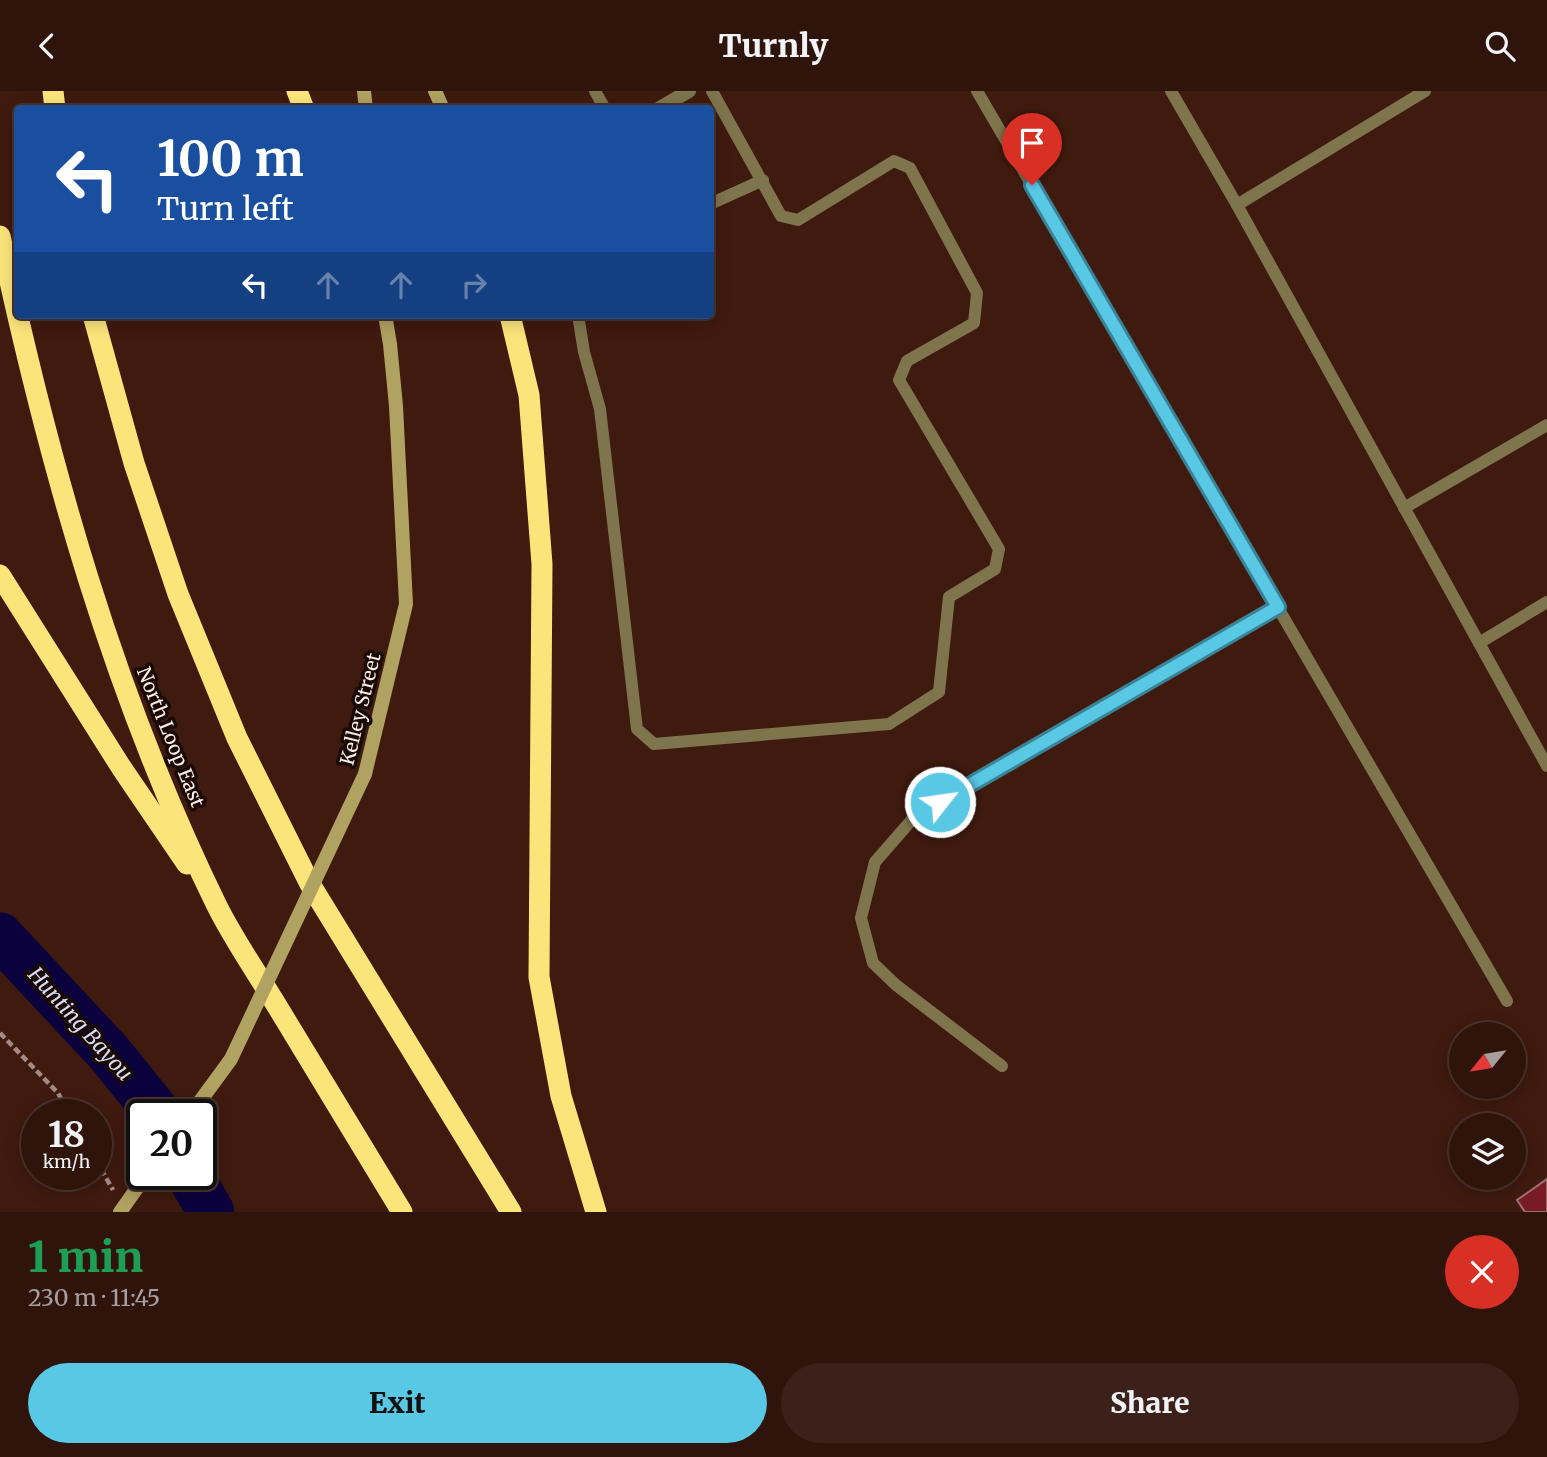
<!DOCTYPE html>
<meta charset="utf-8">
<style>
body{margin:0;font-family:Merriweather,serif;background:#3b2119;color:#f1f3f6;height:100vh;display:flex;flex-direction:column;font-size:26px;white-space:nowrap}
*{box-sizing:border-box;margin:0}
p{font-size:23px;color:#a79e9d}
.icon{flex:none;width:38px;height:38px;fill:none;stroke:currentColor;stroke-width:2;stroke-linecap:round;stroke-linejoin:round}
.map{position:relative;height:1121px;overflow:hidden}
.side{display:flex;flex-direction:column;background:#2f140b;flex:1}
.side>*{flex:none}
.guide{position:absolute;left:14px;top:14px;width:700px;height:214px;border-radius:7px;box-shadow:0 4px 18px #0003,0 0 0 2px #4a332c;background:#1a4fa0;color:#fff;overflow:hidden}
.needle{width:46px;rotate:240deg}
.fabs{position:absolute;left:1449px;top:931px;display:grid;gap:14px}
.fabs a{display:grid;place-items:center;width:77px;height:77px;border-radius:50%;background:#2f140b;box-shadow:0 4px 18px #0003,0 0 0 2px #4a332c;font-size:35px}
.speed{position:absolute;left:21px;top:1008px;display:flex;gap:14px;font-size:35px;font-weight:700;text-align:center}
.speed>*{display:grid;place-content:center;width:91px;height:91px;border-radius:50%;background:#2f140b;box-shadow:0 4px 18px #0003,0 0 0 2px #4a332c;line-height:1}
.speed small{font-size:18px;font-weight:400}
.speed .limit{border:4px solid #111;border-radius:10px;background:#fff;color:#111}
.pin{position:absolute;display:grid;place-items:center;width:60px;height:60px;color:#fff;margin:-72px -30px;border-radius:50% 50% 50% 0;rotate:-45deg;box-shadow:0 0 7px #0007}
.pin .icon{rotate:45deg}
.me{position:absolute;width:77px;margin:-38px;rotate:60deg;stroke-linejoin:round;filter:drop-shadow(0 0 5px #0008)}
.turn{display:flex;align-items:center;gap:24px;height:147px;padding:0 28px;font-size:32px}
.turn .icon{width:91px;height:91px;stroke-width:2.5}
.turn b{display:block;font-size:49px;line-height:60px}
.lanes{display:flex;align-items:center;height:66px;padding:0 28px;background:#0003;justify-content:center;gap:35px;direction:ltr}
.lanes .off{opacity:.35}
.round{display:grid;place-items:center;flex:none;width:74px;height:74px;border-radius:37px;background:#3b2119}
.head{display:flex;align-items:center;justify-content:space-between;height:119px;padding:0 28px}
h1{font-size:42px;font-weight:800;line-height:52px;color:#1e9e55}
.button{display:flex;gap:14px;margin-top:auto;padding:14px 28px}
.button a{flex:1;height:80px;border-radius:42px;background:#59c8e5;color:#111;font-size:28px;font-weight:800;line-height:80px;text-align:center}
.button a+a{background:#3b2119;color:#f1f3f6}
header{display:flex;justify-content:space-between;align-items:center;height:91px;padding:0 28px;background:#2f140b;font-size:32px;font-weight:800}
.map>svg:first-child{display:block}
</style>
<header><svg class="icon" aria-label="back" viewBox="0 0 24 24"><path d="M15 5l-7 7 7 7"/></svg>Turnly<svg class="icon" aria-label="search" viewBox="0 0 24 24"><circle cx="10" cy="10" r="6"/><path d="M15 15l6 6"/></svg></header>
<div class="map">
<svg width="1547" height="1121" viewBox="0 0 1547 1121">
<rect width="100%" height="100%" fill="#3f1a0f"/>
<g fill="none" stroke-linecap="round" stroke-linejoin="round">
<!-- river -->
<g stroke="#0b013c" stroke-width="47">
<polyline points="0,845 110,963 159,1024"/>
<polyline points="189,1083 211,1121"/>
</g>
</g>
<!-- building -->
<polygon fill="#791a29" stroke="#a07071" stroke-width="2" points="1547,1088 1547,1121 1525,1121 1517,1109"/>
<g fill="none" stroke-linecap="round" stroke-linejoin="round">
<!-- path -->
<g stroke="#a48a83" stroke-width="4.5" stroke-dasharray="7 3.5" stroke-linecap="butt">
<polyline points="0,942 58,1002 70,1024"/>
<polyline points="96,1069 113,1099"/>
</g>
<!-- service -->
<g stroke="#7e754d" stroke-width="12">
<polyline points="595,0 605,18"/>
<polyline points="977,0 1507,910"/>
<polyline points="1171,0 1237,114 1547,675"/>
<polyline points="710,113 763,89"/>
<polyline points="1237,114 1425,0"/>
<polyline points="578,224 584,261 600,318 637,638 654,653 889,633 939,601 949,506 995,478 999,458 899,289 907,270 974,232 977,202 910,77 894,70 798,129 781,125 712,0"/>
<polyline points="1404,417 1547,334"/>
<polyline points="1479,552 1547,511"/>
<polyline points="1002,975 896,894 873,872 861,827 875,771 916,724 1278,516"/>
</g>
<!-- tertiary -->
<polyline stroke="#7e754d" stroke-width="14" points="658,18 689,0"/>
<!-- secondary -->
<g stroke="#b0a261" stroke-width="14">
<polyline points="364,0 366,18"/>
<polyline points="435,0 443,18"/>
<polyline points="365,683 406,513 396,315 390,253 385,224"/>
</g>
<!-- motorway -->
<g stroke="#fbe57b" stroke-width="21">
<polyline points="53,0 55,18"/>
<polyline points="297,0 304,18"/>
<path d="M0,145C49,374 113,603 217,815C234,849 257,882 277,915C319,984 360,1052 402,1121"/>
<polyline points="93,224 134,372 178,503 237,647 310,793 511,1121"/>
<polyline points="510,224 529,304 542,473 539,886 561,1005 596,1121"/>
<polyline points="0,484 121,676 187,773"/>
</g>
<!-- secondary-bridge -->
<g stroke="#b0a261" stroke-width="14">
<polyline points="190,1024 231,968 365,683"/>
<polyline points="120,1121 147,1083"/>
</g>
</g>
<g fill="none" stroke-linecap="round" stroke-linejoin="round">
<!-- route casing -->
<g stroke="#3a8295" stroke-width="18">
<polyline id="route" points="940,711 1278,516 1032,94"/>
</g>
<!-- route -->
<use href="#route" stroke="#59c8e5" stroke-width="12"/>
</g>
<g text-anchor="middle" stroke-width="7" stroke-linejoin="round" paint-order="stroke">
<!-- street labels -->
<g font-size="19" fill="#fdede8" stroke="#1a0a06">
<text transform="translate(360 618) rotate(-76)" y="7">Kelley Street</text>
<text transform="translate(171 646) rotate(68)" y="7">North Loop East</text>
</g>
<!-- water labels -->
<g font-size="21" font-style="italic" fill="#d8ddf4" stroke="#1a0a06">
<text transform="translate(80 933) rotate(48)" y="7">Hunting Bayou</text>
</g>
</g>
</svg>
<div class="fabs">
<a><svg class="needle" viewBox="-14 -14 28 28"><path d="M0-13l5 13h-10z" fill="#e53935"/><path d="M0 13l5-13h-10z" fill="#a79e9d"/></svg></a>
<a><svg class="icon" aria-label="layers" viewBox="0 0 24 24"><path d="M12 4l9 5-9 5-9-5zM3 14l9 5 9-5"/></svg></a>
</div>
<div class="speed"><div>18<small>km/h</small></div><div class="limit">20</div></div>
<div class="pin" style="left:1032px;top:94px;background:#d93025"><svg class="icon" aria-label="arrive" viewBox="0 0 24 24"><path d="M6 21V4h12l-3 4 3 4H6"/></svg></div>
<svg class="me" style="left:940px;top:711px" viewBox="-20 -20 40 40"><circle r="17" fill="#59c8e5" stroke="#fff" stroke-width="3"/><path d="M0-11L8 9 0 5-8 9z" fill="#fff"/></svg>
<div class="guide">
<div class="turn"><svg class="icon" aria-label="left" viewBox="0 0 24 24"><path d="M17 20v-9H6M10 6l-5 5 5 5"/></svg><div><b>100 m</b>Turn left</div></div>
<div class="lanes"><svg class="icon" aria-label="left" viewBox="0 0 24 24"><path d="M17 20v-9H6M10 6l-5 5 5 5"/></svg><svg class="icon off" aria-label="ahead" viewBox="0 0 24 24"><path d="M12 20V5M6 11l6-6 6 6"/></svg><svg class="icon off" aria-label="ahead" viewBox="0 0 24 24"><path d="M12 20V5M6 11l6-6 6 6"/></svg><svg class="icon off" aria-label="right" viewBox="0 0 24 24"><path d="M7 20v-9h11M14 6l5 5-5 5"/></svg></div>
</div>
</div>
<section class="side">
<div class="head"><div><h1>1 min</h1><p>230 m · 11:45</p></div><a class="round" style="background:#d93025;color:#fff"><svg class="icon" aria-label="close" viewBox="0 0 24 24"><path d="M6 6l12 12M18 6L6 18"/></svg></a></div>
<div class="button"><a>Exit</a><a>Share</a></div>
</section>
